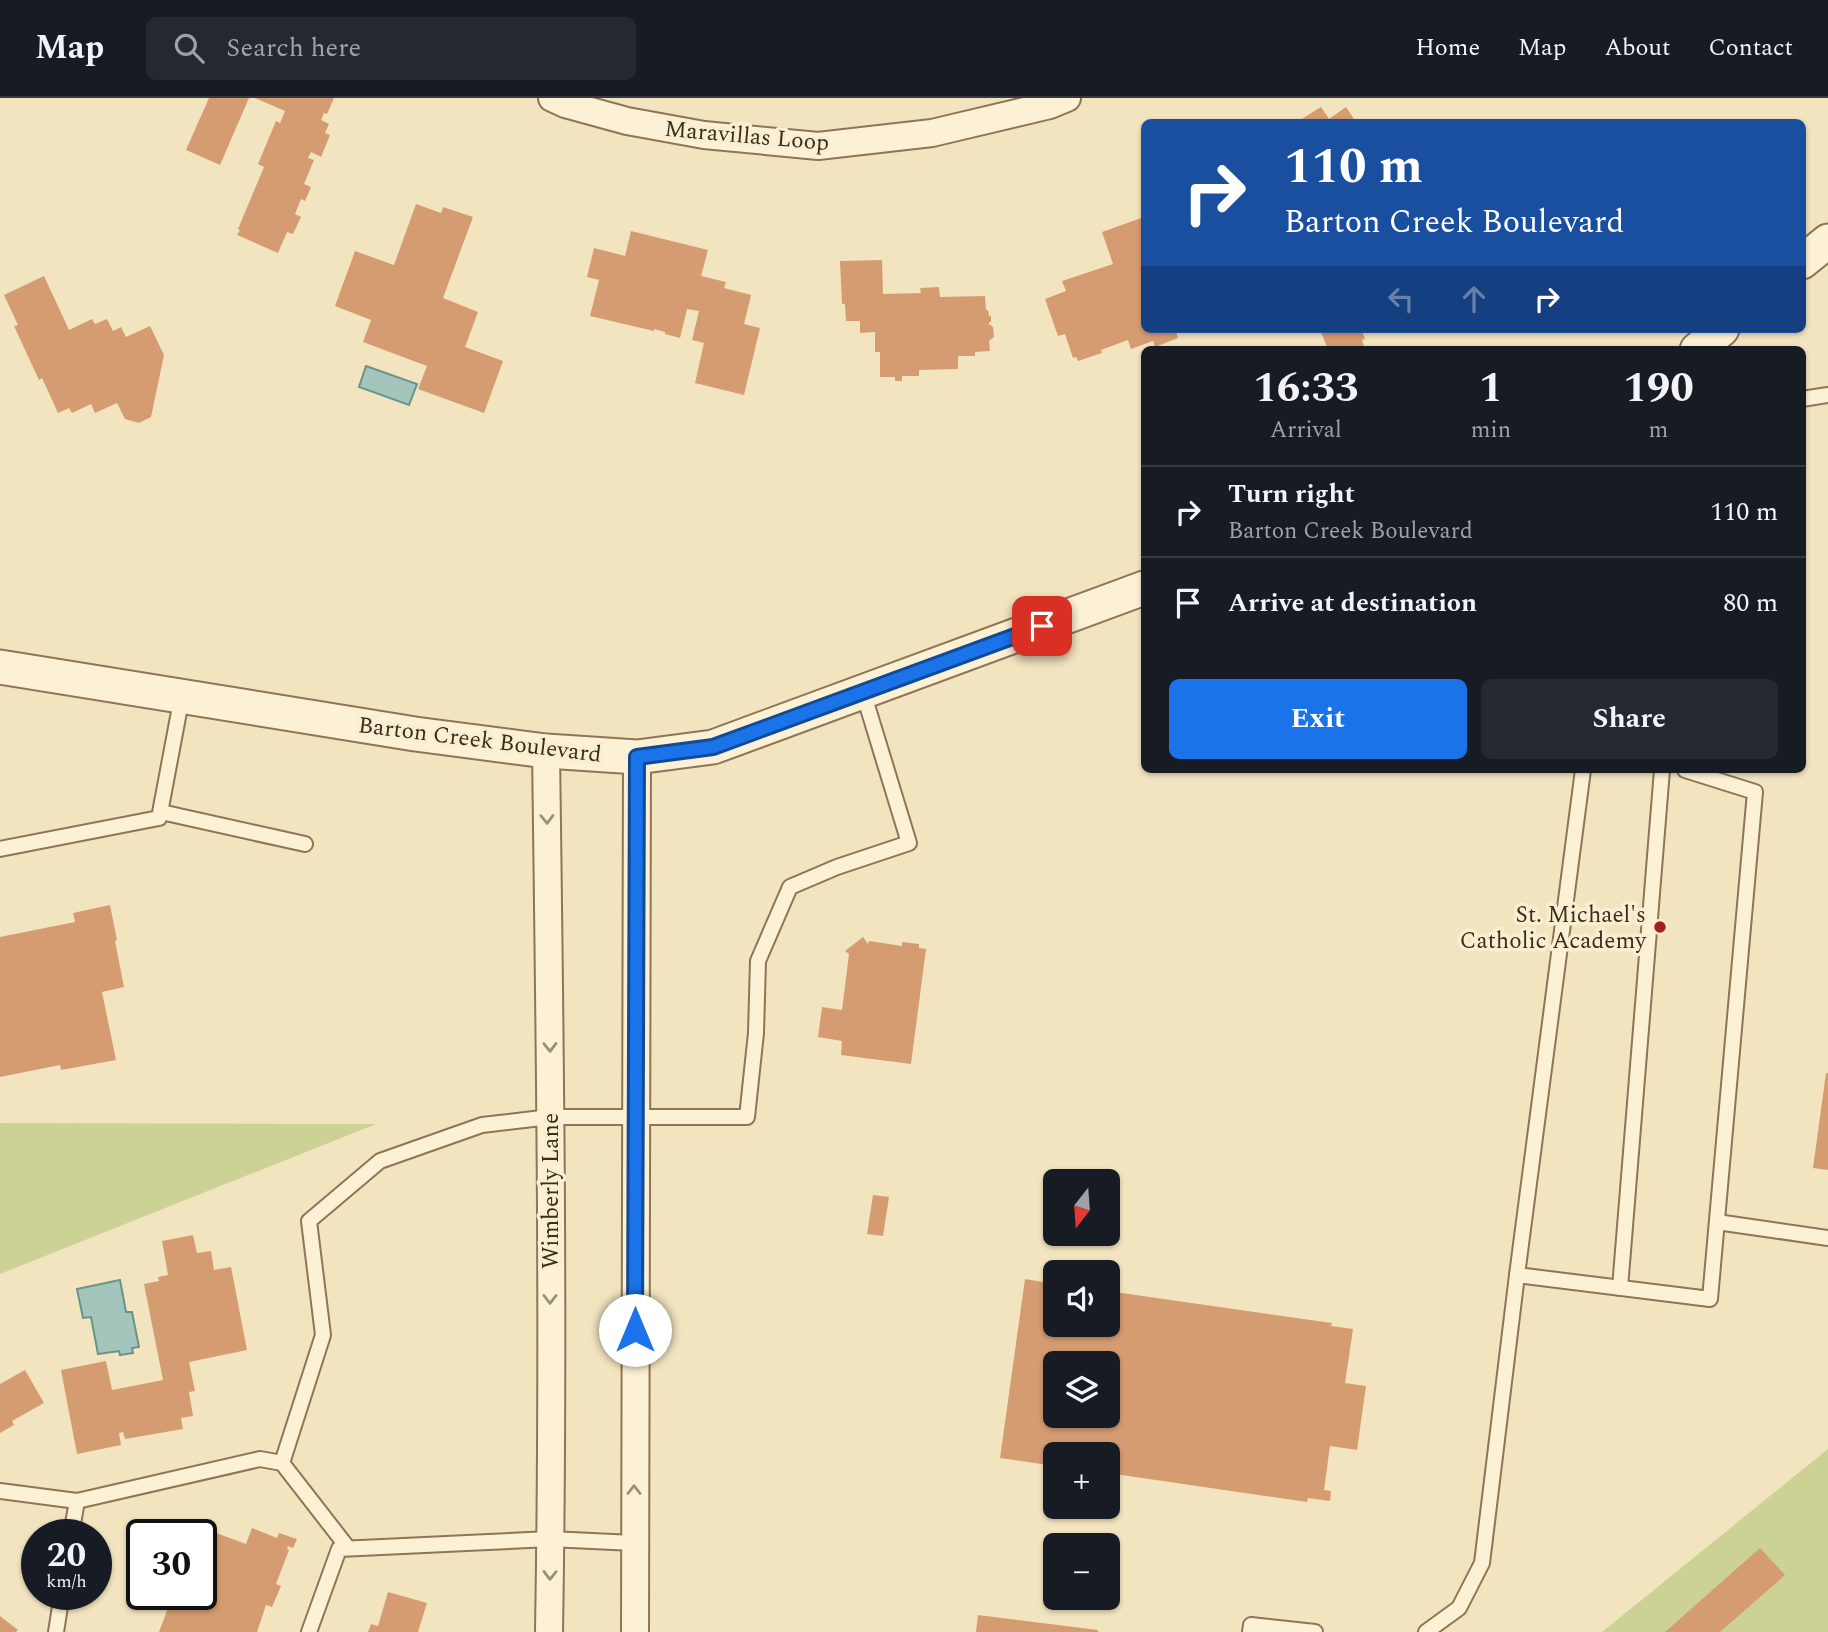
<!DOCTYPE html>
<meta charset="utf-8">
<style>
body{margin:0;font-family:Spectral,serif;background:#242831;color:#f1f3f6;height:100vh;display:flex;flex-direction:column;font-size:26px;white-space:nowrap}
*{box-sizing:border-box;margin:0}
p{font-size:23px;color:#9ea1a6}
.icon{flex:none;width:38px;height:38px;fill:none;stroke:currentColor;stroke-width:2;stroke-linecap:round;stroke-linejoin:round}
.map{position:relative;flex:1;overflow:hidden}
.drawer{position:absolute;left:1141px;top:248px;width:665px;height:427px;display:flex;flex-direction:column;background:#171b24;border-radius:10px;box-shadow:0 2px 5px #0004}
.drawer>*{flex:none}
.hud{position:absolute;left:1141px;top:21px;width:665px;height:214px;border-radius:10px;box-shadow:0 2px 5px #0004;background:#1a4fa0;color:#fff;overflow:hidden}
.needle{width:46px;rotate:197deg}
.controls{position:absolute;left:1043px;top:1071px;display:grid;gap:14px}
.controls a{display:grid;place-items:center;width:77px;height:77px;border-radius:10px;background:#171b24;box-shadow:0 2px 5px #0004;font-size:35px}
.speed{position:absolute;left:21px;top:1421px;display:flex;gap:14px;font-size:35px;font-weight:700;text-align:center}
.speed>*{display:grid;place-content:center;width:91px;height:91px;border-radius:50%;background:#171b24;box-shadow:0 2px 5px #0004;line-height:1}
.speed small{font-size:18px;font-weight:400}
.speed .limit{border:4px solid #111;border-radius:10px;background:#fff;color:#111}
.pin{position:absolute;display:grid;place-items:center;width:60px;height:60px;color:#fff;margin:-30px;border-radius:14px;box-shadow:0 4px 10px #0006}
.me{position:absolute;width:77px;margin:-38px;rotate:0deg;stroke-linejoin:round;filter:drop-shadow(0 0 5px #0008)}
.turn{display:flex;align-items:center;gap:24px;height:147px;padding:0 28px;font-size:32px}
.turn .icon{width:91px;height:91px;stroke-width:2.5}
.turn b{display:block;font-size:49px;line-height:60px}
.lanes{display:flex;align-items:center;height:66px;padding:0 28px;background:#0003;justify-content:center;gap:35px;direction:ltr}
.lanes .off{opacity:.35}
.eta{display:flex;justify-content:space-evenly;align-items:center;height:119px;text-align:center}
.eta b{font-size:42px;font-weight:700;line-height:49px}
.button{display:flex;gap:14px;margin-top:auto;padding:14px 28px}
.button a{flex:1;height:80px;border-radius:10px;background:#1a73e8;color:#fff;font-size:28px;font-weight:700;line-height:80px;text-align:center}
.button a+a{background:#242831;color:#f1f3f6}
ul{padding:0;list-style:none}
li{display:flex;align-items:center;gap:21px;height:91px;padding:0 28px;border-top:2px solid #363941}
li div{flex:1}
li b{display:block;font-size:26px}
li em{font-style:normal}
header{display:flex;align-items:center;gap:42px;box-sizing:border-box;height:98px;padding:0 35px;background:#171b24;border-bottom:2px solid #363941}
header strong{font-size:33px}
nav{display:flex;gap:38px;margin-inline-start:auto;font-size:24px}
.search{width:490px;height:63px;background:#242831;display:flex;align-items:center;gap:18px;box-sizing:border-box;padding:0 24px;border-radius:10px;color:#9ea1a6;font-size:26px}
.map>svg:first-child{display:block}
</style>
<header>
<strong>Map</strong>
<div class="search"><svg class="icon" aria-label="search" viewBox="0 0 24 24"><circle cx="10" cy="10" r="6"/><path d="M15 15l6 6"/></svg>Search here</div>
<nav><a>Home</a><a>Map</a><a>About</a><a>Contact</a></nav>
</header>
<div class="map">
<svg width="1828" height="1534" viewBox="0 0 1828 1534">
<rect width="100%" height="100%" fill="#f3e4c0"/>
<!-- green -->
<g fill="#cbd293">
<polygon points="0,1025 376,1026 0,1176"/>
<polygon points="1828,1351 1828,1534 1602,1534"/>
</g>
<!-- water -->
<g fill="#a4c5bb" stroke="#69948a" stroke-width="2">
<polygon points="366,268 417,286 409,307 359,289"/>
<polygon points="120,1182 126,1214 132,1214 139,1249 132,1250 133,1255 120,1257 119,1253 98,1256 91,1219 83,1220 77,1191"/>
</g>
<!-- building -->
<g fill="#d59c72" fill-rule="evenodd">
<polygon points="209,0 249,0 220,67 186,52"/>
<polygon points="255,0 334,0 327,16 324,15 321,22 329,26 325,35 330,37 321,59 311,54 308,60 314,62 304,86 311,89 305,103 301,101 295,116 301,119 293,136 287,134 278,155 237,137 240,132 238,131 264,69 258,66 276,23 280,25 285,13"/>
<polygon points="1321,9 1329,21 1346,9 1356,24 1297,24"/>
<polygon points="416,106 441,115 443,109 473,119 443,200 478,214 465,249 503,263 484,315 418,291 427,268 363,244 371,222 335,208 355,153 394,167"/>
<polygon points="1144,119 1144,231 1175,231 1178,240 1155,249 1153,243 1131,251 1128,242 1101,252 1102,255 1078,263 1076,259 1073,260 1065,236 1058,238 1045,201 1066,193 1062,183 1113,166 1102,134"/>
<polygon points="631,133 708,152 701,178 726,184 724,190 751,197 744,226 760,230 744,297 695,285 704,245 692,242 699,213 687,211 680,240 665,236 665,234 654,231 654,233 590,218 599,182 587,179 594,150 625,158"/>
<polygon points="882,162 883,196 921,195 920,190 939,189 940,199 985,198 986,212 988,212 989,218 991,218 991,224 989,224 989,226 993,229 994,239 989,243 990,253 975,254 975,258 958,258 958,271 919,272 919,278 902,278 902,283 895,283 895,279 880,279 880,254 875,254 875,234 860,235 860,223 846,223 845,206 842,206 840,163"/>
<polygon points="44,178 69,232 92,221 95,226 107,221 113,233 121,229 126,239 150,228 164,257 151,319 139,325 125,321 117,305 95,315 91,306 72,315 69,310 58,315 42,280 39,282 14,228 18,227 4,197"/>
<polygon points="1320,231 1361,231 1365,241 1362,242 1365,251 1328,252"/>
<polygon points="110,807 117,842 115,843 124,889 102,894 116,962 61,972 60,967 0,979 0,839 75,824 73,815"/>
<polygon points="863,839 868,846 869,843 902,848 902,844 919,846 919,850 926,851 911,966 841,957 842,943 818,939 822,909 842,912 849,856 845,853"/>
<polygon points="1826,975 1828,975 1828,1072 1813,1070"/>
<polygon points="873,1097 889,1099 883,1138 867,1136"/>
<polygon points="193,1137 197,1155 211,1153 214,1172 231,1169 247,1252 189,1264 195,1293 189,1294 193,1318 181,1320 183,1331 125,1341 123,1334 119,1335 121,1347 77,1356 61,1272 106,1263 112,1292 163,1282 144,1186 159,1183 158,1179 168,1177 162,1143"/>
<path d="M1025,1181L1055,1186V1227H1108V1193L1332,1225L1331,1228L1353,1231L1345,1285L1366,1288L1357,1352L1330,1348L1324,1392L1331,1393L1330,1403L1308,1400L1307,1404L1108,1375V1356H1055V1368L1000,1360ZM1055,1265H1108V1318H1055Z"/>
<polygon points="25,1272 44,1305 12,1323 14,1327 0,1335 0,1286"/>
<polygon points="200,1429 246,1446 252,1430 277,1440 279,1435 297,1441 293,1450 288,1448 287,1451 289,1452 276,1486 281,1488 272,1509 266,1507 257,1534 159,1534 169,1507 174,1508 179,1496 201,1496 201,1437 197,1437"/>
<polygon points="142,1441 142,1458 135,1459 132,1443"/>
<polygon points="1760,1450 1785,1477 1720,1534 1665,1534"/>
<polygon points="388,1494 427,1505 418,1534 368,1534 371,1526 378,1528"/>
<polygon points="978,1517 1098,1532 1098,1534 976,1534"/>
<polygon points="0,1518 18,1532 16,1534 0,1534"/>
</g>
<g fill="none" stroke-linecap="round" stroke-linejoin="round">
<!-- service casing -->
<g stroke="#8f7456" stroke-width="18">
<g id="service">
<polyline points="1802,301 1828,297"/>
<polyline points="1583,672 1517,1177 1710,1201 1755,694 1685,672"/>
<polyline points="161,714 305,746"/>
<polyline points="0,751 159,720 182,598"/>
<polyline points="1717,1124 1828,1140"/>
<polyline points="1620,1190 1662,672"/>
<polyline points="282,1365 323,1237 309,1123 380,1063 482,1027 550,1019 747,1019 756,935 758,863 790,789 837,769 909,745 863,594"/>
<polyline points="0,1393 77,1403"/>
<polyline points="71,1437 77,1403 260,1361 282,1365 348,1450"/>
<polyline points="56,1534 62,1496"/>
<polyline points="309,1534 339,1451 550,1441 634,1445"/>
<polyline points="1250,1534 1251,1527 1315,1534"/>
<polyline points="1426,1534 1459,1510 1482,1465 1517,1177"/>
</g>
</g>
<!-- minor casing -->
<g stroke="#8f7456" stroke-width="30">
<g id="minor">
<polyline points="552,0 565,6 627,23 704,37 818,48 932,35 1050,7 1067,0"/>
<path d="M546,653C550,947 554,1240 549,1534"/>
<polyline points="635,1534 637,659"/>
</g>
</g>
<!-- tertiary casing -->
<g stroke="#8f7456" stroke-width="37">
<g id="tertiary">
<polyline points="1802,164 1828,143"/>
<polyline points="1697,252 1722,231"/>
<polyline points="0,569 415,636 546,653 637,659 713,649 1144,490"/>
</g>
</g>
<!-- service -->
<use href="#service" stroke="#fcf1d5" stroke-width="14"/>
<!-- minor -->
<use href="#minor" stroke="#fcf1d5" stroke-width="26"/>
<!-- tertiary -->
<use href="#tertiary" stroke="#fcf1d5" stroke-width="33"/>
</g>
<!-- one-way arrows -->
<defs><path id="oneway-chevron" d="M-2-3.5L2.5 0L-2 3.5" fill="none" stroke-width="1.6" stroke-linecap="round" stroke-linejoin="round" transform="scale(1.75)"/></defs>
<g stroke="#9c8e78">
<use href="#oneway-chevron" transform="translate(547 721) rotate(89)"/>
<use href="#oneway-chevron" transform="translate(550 949) rotate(89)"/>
<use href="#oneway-chevron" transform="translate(550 1201) rotate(90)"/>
<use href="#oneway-chevron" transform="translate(634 1392) rotate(-90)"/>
<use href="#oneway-chevron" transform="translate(550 1477) rotate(91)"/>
</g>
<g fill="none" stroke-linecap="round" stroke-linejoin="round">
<!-- route casing -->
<g stroke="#114b97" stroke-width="18">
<polyline id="route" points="635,1232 637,659 713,649 1042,528"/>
</g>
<!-- route -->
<use href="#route" stroke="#1a73e8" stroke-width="12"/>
</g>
<!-- markers -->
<circle fill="#a51f1f" stroke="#f9eed1" stroke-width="2.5" cx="1660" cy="829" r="7"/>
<g text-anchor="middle" stroke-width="7" stroke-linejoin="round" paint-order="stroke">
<!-- street labels -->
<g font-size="23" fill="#3c2c1c" stroke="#f9eed1">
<text transform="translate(747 37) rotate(5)" y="8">Maravillas Loop</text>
<text transform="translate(480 641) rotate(7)" y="8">Barton Creek Boulevard</text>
<text transform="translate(550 1093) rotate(-90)" y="8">Wimberly Lane</text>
</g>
<!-- poi labels -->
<g font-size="23" fill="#3c2c1c" stroke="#f9eed1" text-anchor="end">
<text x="1646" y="824">St. Michael's<tspan x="1646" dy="26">Catholic Academy</tspan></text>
</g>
</g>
</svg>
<div class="controls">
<a><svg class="needle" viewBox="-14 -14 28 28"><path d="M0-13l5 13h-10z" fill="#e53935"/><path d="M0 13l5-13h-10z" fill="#9ea1a6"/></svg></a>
<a><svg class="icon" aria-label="sound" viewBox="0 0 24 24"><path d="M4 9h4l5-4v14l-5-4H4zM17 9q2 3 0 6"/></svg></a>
<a><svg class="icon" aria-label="layers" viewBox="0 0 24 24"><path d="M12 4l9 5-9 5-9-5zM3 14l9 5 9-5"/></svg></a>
<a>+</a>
<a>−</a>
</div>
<div class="speed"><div>20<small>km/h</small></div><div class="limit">30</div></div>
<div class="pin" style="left:1042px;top:528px;background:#d93025"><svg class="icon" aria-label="arrive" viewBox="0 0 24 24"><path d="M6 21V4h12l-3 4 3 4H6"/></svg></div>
<svg class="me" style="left:635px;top:1232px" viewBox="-20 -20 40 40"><circle r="19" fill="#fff"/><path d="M0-13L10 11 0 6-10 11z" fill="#1a73e8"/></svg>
<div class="hud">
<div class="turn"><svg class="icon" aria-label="right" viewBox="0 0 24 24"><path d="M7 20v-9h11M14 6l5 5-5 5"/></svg><div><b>110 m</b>Barton Creek Boulevard</div></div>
<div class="lanes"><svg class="icon off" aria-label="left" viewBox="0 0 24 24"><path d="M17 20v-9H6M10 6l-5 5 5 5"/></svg><svg class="icon off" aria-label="ahead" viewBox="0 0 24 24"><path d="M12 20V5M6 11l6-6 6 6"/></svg><svg class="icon" aria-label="right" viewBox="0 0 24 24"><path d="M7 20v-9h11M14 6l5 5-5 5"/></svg></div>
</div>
<section class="drawer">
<div class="eta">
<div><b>16:33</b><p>Arrival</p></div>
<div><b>1</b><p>min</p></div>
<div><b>190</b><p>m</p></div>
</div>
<ul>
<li><svg class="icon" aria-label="right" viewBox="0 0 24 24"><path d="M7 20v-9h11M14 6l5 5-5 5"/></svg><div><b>Turn right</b><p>Barton Creek Boulevard</p></div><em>110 m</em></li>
<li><svg class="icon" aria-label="arrive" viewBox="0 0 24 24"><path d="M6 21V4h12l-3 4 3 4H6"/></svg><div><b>Arrive at destination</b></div><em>80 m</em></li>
</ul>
<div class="button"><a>Exit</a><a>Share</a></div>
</section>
</div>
